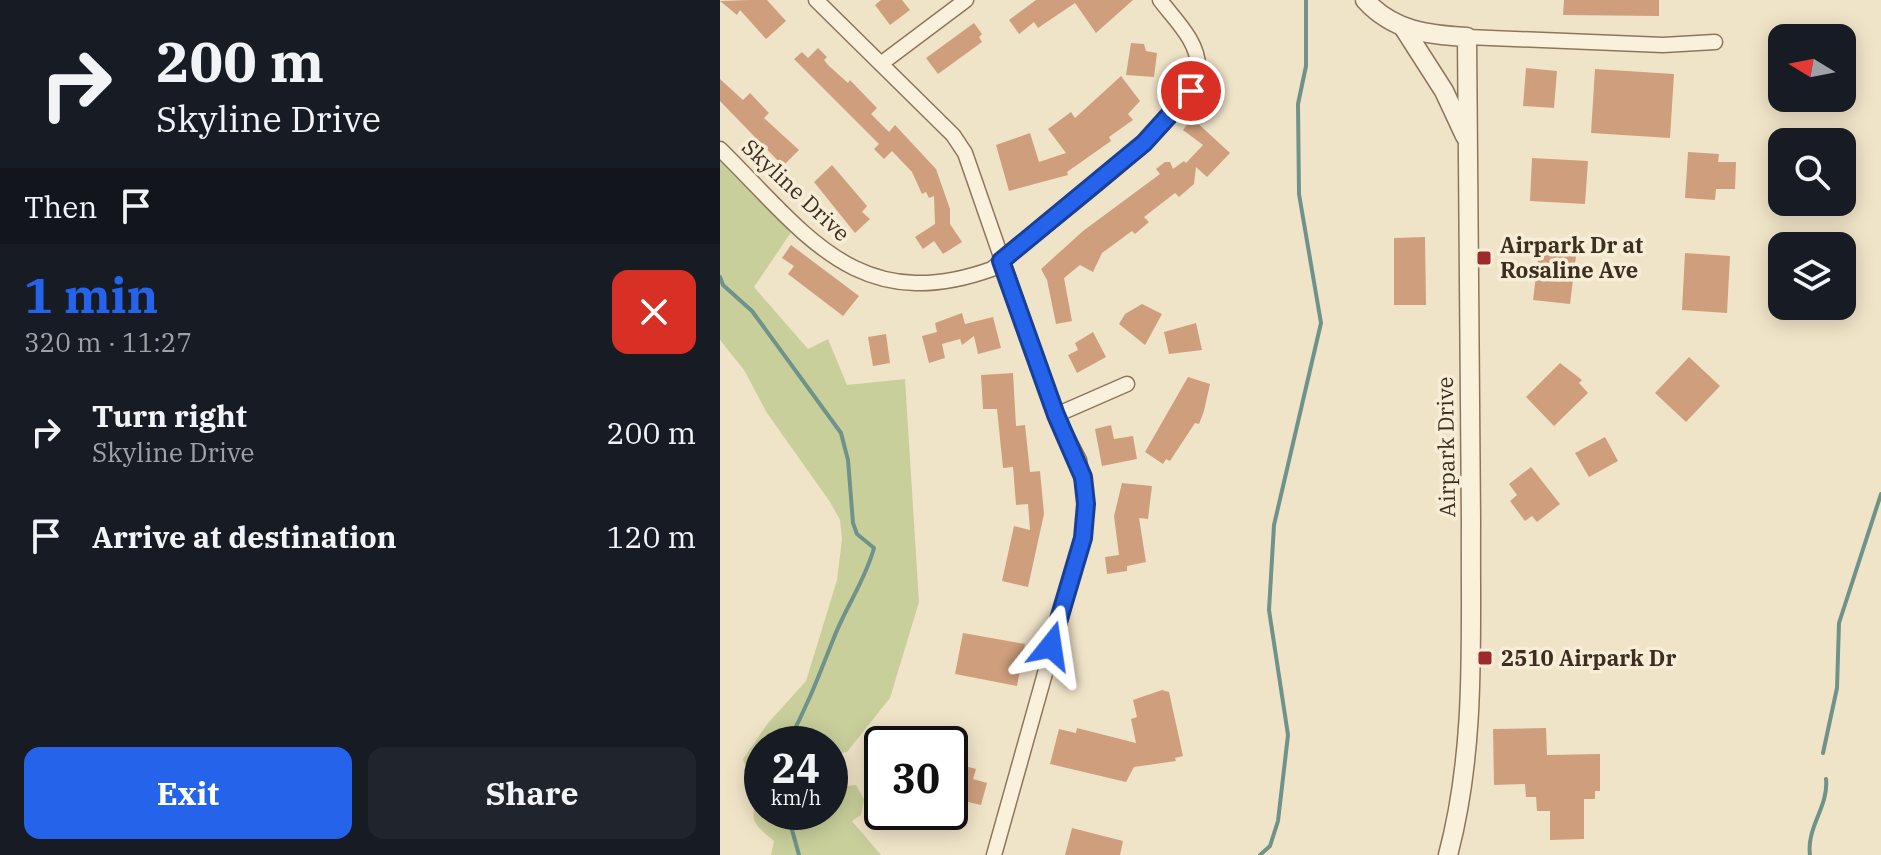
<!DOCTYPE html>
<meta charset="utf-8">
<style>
body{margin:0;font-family:"IBM Plex Serif",serif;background:#20242c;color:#f1f3f6;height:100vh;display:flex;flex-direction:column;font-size:30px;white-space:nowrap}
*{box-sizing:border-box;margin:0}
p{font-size:26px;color:#9ea1a6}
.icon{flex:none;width:44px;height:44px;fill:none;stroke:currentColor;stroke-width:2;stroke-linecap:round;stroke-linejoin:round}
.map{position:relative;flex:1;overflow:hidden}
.panel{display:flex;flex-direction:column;background:#171b24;width:720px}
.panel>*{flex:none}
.banner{background:#171b24;color:#f1f3f6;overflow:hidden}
.needle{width:52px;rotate:280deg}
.fabs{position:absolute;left:1048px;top:24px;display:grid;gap:16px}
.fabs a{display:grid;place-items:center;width:88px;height:88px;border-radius:16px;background:#171b24;box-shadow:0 4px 20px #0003;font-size:40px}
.speed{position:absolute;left:24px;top:726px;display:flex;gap:16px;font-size:40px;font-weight:700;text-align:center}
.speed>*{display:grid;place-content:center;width:104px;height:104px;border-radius:50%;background:#171b24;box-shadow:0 4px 20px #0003;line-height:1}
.speed small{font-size:20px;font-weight:400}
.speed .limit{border:4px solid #111;border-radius:12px;background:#fff;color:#111}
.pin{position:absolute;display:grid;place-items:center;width:68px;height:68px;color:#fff;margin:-34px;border:4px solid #fff;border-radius:50%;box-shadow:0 2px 8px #0007}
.me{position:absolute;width:88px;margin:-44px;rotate:15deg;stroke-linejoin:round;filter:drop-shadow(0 0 6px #0008)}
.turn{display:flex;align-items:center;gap:28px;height:168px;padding:0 24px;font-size:36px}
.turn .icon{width:104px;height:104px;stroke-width:2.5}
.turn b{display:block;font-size:56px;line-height:68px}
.then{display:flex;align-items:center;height:76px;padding:0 24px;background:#0003;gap:16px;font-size:30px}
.round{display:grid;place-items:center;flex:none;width:84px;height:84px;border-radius:16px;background:#20242c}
.overview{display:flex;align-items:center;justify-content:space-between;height:136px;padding:0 24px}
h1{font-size:48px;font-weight:700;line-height:60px;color:#2563eb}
.button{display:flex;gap:16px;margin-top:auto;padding:16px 24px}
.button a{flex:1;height:92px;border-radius:16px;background:#2563eb;color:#fff;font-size:32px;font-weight:700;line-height:92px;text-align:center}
.button a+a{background:#20242c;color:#f1f3f6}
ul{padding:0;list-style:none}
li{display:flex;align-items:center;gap:24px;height:104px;padding:0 24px}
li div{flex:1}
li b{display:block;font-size:30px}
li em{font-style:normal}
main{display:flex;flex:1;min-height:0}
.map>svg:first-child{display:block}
</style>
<main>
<section class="panel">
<div class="banner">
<div class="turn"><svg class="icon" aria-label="right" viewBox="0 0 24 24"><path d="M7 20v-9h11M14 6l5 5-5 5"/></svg><div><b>200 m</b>Skyline Drive</div></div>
<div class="then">Then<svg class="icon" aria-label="arrive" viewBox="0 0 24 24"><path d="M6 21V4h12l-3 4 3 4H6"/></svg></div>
</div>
<div class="overview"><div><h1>1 min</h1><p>320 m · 11:27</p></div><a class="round" style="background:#d93025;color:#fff"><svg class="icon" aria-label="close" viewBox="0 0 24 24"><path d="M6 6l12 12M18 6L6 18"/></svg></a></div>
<ul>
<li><svg class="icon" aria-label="right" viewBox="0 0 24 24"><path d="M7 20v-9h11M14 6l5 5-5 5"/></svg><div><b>Turn right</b><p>Skyline Drive</p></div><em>200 m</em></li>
<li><svg class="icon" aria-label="arrive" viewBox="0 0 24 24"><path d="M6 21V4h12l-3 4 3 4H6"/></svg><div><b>Arrive at destination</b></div><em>120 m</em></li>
</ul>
<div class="button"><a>Exit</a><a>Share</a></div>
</section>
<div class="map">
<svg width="1161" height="855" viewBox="0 0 1161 855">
<rect width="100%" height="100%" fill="#f0e4c8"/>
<!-- green -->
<path fill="#c9cf9b" d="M0,160L72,231L34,287L88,349L108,339L127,385L185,379L199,602L170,698L127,752L110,755V744H42V812H110V788L136,785L144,799L141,815L132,821L161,855H51L54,841C24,816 37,822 33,791C31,781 26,769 23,759L48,723L86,681L117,580L122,539L120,520L110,502L47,413L24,370L0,340Z"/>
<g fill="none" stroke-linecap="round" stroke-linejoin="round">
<!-- stream -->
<g stroke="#6f938a" stroke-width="4">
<path d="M0,277L3,285L32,311L121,433L128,460L133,523L137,534L154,548C145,581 125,608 113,640C98,678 87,707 67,744"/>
<polyline points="1103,753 1117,688 1119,623 1161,494"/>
<polyline points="67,812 79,855"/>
<polyline points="540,855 550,846 558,821 568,735 549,610 554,525 601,323 579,194 578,104 586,66 586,0"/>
<path d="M1090,855C1086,828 1109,806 1106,779"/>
</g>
</g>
<!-- building -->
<g fill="#cf9f7d">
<polygon points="29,0 47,0 66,21 46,39 20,10 17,15 0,1"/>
<polygon points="161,0 182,0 190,10 170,25 155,5"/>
<polygon points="316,0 413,0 376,33 355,3 318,28 314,22 299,34 289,20"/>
<polygon points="844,0 939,0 939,16 843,15"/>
<polygon points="254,23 262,34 259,37 262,42 218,74 206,58"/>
<polygon points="411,43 424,44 426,51 437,53 434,77 406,75"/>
<polygon points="98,48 107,57 104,60 109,66 128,83 130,80 157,108 151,114 169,132 175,125 216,169 230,209 230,224 242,242 223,254 214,241 203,249 195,237 215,224 214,196 209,198 206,192 202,194 192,172 172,151 164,159 154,149 159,144 74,59 82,52 88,58"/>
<polygon points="806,68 837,71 834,108 803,106"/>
<polygon points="875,69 954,74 950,138 871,133"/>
<polygon points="401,76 420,101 408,114 413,120 389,137 391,141 347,172 348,175 289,191 276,145 310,133 319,162 346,153 328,129 351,112 355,118"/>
<polygon points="0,79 23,100 30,93 49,113 44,118 79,150 63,166 0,101"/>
<polygon points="472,118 510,153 487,177 476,167 474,184 459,197 455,193 424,217 429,222 415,234 412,231 382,253 373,272 360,265 344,278 352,321 336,324 327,280 321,269 363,231 440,174 436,169 445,162 450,162 453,169 464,161 466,163 483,145 463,130"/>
<polygon points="968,152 999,154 998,162 1016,162 1015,189 996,189 995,200 965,198"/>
<polygon points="812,158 868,161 865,204 810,201"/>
<polygon points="112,165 147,206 142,212 150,219 135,233 94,182"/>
<polygon points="705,237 706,305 674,305 674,238"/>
<polygon points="71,245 139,296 123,316 68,274 74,266 62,258"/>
<polygon points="819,251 856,256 850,304 813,300"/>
<polygon points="965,253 1010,256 1007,313 962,310"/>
<polygon points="422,304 442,314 425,345 399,324 405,314"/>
<polygon points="242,313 245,324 273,317 281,348 258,354 254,336 242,345 240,339 222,344 225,358 209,363 202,336 217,332 215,323"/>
<polygon points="476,323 482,350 449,354 444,332"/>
<polygon points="373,332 386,357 357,373 348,355 358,350 355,343"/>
<polygon points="166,334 170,363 153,366 148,337"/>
<polygon points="969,357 1000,386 966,422 935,393"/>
<polygon points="840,363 862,380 859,383 868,393 834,426 806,397"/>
<polygon points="293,373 296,426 305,425 310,472 320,471 324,514 308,587 282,581 294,526 310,530 308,504 296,505 293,467 283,468 277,409 263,409 261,375"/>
<polygon points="468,377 490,384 484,411 479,424 475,423 450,461 446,459 443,464 425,452"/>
<polygon points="391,425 394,439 413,436 417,459 382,466 375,429"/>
<polygon points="885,437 898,461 869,477 855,453"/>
<polygon points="811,467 840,504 817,522 812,516 805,521 790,501 797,495 789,484"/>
<polygon points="402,483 432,486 428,519 419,518 426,562 407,566 407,571 387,574 385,557 399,555 394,516"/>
<polygon points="243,633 305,644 297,686 235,674"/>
<polygon points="442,690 449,692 463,756 455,758 456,761 414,767 406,782 330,764 339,729 356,733 357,728 416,743 411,719 417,717 413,700"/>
<polygon points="826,728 827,755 880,754 880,791 875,791 875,799 864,799 864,839 830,840 830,811 817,811 816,797 806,797 805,784 774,785 773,729"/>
<polygon points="230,762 256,769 253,779 267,783 261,805 248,802 246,808 239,806 234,827 230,827"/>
<polygon points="352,828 403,841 400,855 345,855"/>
</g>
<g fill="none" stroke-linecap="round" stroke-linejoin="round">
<!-- minor casing -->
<g stroke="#8d765c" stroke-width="17">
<g id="minor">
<polyline points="96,0 233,135 245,153 336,415 359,460 366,504 363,538 274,855"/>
<polyline points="747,37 943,45 995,42"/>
<polyline points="162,63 246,0"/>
<path d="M0,149C86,234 138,317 272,269C312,233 478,117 478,68C479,42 455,20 440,0"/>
<polyline points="336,415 407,384"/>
</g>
</g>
<!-- tertiary casing -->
<g stroke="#8d765c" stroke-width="21">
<g id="tertiary">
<path d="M645,0C673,31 708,35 747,37C749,199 751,361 751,523C750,634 757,746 728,855"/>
<polyline points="683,27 724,91 745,136"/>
</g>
</g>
<!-- minor -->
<use href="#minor" stroke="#faf1dc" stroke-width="14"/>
<!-- tertiary -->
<use href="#tertiary" stroke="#faf1dc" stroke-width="18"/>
</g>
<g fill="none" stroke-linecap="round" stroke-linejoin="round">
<!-- route casing -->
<g stroke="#184099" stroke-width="20">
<polyline id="route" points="331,646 363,538 366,504 363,477 336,415 281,261 424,143 471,91"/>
</g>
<!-- route -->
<use href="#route" stroke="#2563eb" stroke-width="14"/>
</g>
<!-- markers -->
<g fill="#9e2a2b" stroke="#f7eed8" stroke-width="3">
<rect x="756" y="250" width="16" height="16" rx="4"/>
<rect x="757" y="650" width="16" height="16" rx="4"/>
</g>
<g text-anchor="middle" stroke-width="7" stroke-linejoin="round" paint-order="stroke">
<!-- street labels -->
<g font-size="22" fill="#3d2e20" stroke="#f7eed8">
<text transform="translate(76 190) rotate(43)" y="8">Skyline Drive</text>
<text transform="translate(726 447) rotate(-91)" y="8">Airpark Drive</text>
</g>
<!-- poi labels -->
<g font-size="22" font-weight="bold" fill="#3d2e20" stroke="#f7eed8" text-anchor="start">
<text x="780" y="253">Airpark Dr at<tspan x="780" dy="25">Rosaline Ave</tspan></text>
<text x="781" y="666">2510 Airpark Dr</text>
</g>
</g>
</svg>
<div class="fabs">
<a><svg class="needle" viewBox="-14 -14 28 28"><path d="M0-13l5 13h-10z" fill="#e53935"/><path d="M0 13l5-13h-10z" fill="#9ea1a6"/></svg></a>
<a><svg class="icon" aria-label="search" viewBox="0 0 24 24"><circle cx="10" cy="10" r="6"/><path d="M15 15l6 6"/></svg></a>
<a><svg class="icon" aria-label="layers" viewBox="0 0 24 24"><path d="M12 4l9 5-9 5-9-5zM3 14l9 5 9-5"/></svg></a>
</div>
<div class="speed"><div>24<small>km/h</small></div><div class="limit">30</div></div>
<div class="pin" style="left:471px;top:91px;background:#d93025"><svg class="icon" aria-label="arrive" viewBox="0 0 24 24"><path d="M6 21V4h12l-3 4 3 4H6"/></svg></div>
<svg class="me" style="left:331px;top:646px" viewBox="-20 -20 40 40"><path d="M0-17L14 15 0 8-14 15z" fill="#2563eb" stroke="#fff" stroke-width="4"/></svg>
</div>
</main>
